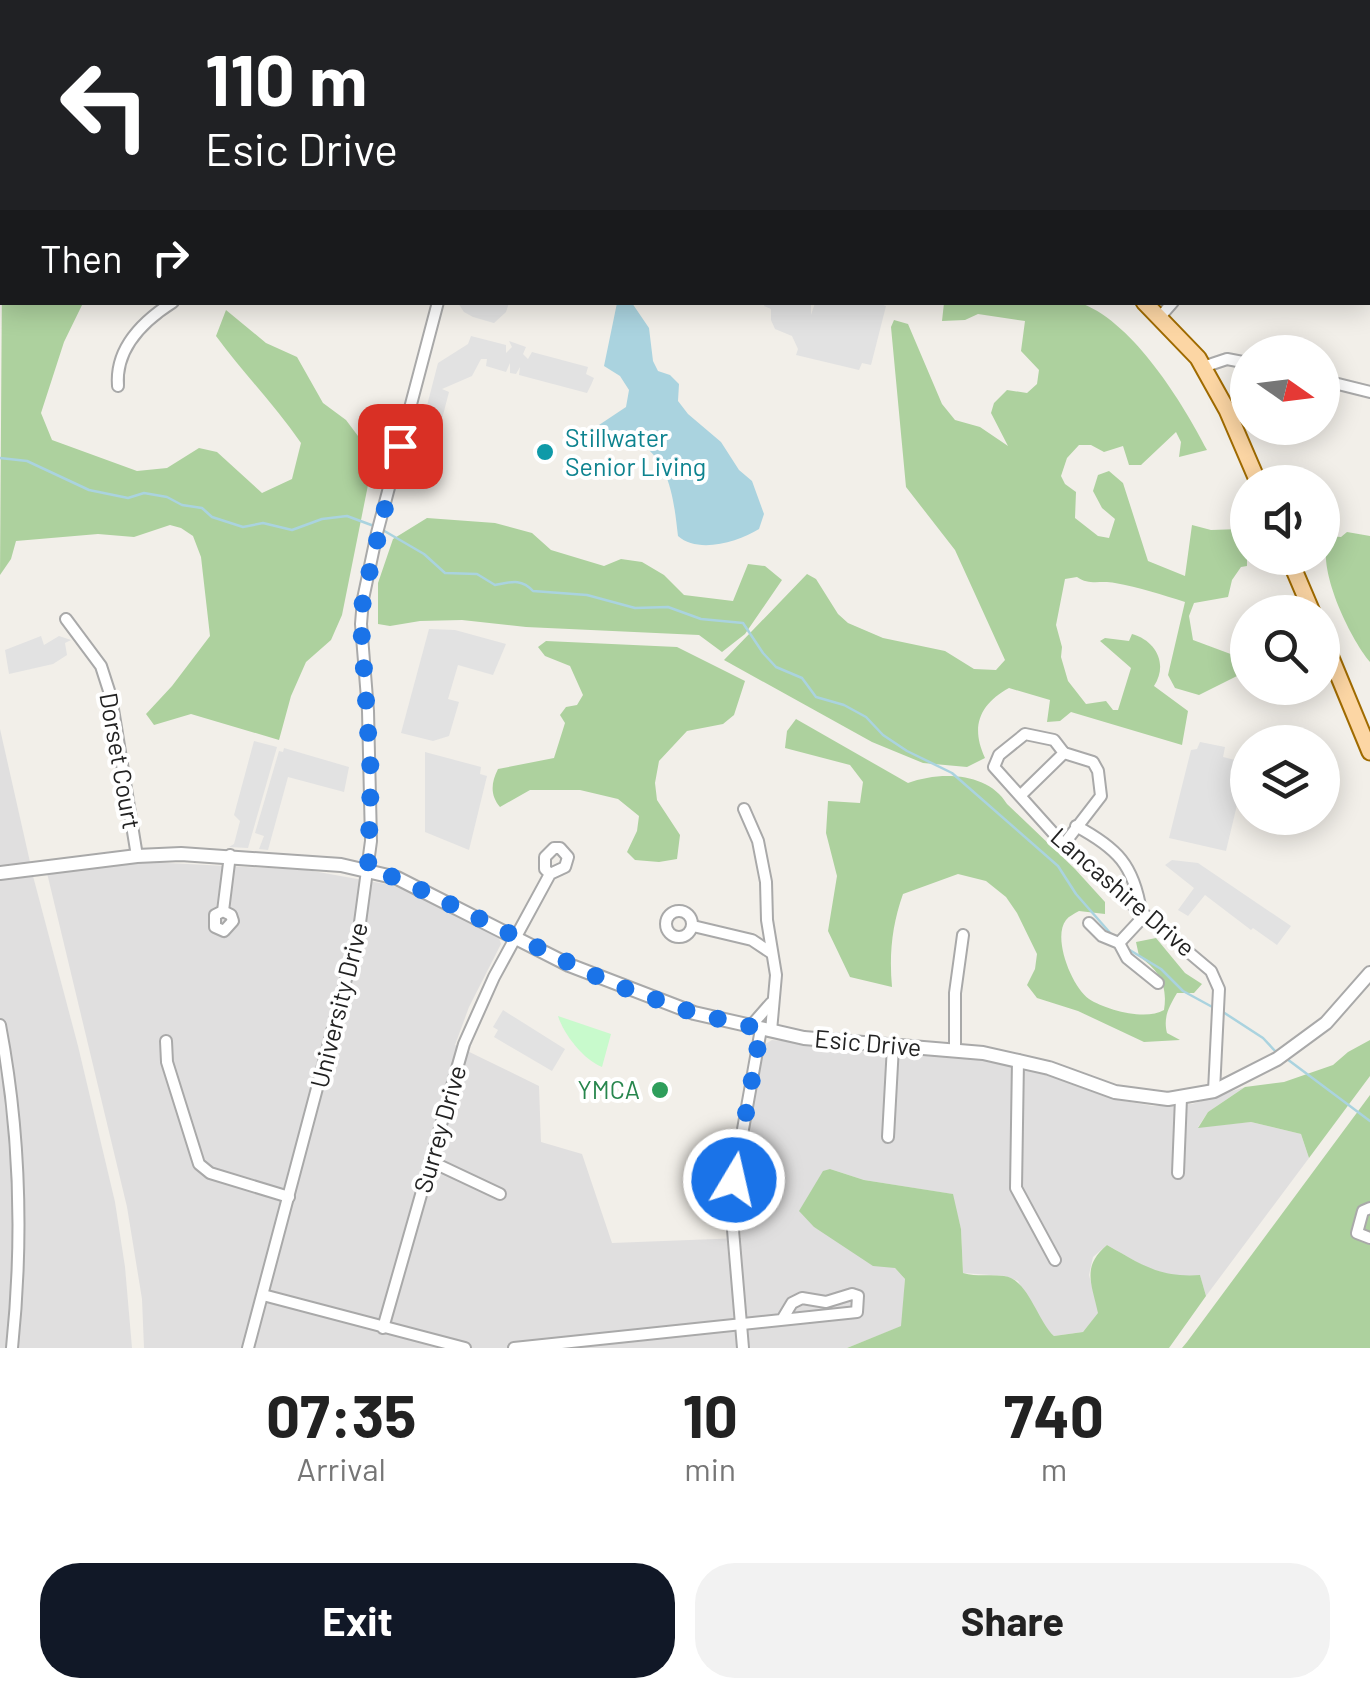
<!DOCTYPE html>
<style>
body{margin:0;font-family:Barlow,sans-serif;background:#f2f2f2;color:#222;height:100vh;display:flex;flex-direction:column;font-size:38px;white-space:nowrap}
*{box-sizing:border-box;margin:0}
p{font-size:32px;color:#767676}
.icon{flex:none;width:55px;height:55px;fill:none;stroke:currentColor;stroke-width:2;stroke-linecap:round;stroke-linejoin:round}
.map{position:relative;height:1348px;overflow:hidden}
.panel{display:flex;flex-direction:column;background:#fff;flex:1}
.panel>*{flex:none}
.banner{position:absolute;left:0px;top:0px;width:1370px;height:305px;box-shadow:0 5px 25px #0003;background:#202124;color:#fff;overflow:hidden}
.needle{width:65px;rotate:104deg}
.controls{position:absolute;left:1230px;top:335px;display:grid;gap:20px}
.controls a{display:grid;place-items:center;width:110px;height:110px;border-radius:50%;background:#fff;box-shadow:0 5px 25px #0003;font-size:50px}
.pin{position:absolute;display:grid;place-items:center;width:85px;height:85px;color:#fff;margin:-42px;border-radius:20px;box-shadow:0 5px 15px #0006}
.me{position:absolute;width:110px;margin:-55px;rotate:9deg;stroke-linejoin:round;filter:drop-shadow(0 0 8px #0008)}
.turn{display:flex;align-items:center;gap:35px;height:210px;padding:0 40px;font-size:45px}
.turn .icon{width:130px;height:130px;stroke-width:2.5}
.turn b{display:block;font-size:70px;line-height:85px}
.then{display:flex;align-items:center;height:95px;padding:0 40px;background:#0003;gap:20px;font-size:38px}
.eta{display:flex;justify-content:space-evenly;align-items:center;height:170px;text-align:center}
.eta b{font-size:60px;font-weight:700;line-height:70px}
.primary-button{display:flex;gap:20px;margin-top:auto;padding:20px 40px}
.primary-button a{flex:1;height:115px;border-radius:40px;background:#111827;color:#fff;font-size:40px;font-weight:700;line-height:115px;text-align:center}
.primary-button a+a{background:#f2f2f2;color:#222}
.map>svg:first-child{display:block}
</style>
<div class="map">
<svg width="1370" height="1348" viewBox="0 0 1370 1348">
<rect width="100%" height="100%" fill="#f2efe9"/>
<!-- residential -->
<g fill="#e0dfdf">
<polygon points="0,729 30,862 0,866"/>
<polygon points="148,862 307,870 391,885 418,895 499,938 501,944 469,1007 455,1045 539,1086 541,1142 582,1154 612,1243 741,1238 738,1214 747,1134 762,1046 772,1040 966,1057 1037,1070 1118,1100 1153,1106 1192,1104 1245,1087 1208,1112 1198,1127 1251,1122 1301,1134 1309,1158 1206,1296 1200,1275 1178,1277 1156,1273 1107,1245 1093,1257 1089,1275 1099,1313 1083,1332 1054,1336 1043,1326 1018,1281 1005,1276 963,1273 961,1229 952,1194 864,1180 830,1169 814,1227 895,1268 905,1279 902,1326 847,1348 144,1348 142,1299 127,1207 47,873"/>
<polygon points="33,876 78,1046 115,1202 125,1267 132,1348 0,1348 0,879"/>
</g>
<!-- forest -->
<g fill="#add19e">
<path d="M2,277V302L83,303L64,342L41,413L52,440L137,471L167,468L199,448L217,452L262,493L292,479L301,443C275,405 243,373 216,336L226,310L266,343L297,357L323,403L346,420L370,452L369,480L342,615L331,640L306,662L291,696L279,740L191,714L154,725L146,714L172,686L210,636L201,557L193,536L181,528L170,525L134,537L98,534L16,541L11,559L0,575Z"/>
<path d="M944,303C970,302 1065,297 1083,304C1134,324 1183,403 1207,450L1179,457L1181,442L1176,432L1141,465H1129L1123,446L1104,452L1091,445H1079L1067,458L1061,476L1065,484L1076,492L1075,518L1098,536L1109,538L1115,519L1102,508L1093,491L1098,475L1109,471L1123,483L1148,561L1185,576L1192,525L1211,530L1241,529L1247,542V566L1241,567L1232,580L1228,597L1194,603L1189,616L1193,640L1244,659L1245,666L1241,674L1199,695L1175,688L1168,675L1185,602C1163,595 1139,587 1115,583C1100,580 1090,586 1077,577L1065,579L1056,625L1062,647L1061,657L1068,681L1086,704L1106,701L1113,710H1118L1131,668L1100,641L1105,638L1129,641L1132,634C1157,641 1168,665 1154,686L1188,711L1182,745L1071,712L1060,721L1047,722L1050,700L1009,688C980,704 970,726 985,758L967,767L923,763L872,742L724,660L807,574L816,579L838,614L848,623L883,638L945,651L974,669L996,670L1005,660L955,550L906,487L891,327L894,320L908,324L942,404L955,420L980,427L1008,446L991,413L994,403L1007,390L1027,393L1037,384L1039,370L1021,351L1025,321L978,314L965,320L942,321Z"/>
<polygon points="427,518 495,523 532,533 551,550 604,566 621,559 642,562 664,575 684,595 733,601 748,564 765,566 782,580 745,634 722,652 699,635 526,627 462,620 420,621 390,626 378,624 378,583 393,539"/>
<path d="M1347,532L1370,536V662C1350,638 1315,567 1329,536L1341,537Z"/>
<path d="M546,641L677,647L745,681L734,715L723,724L687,731L659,761L655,783L657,800L680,835L677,859L659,862L635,860L627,852L637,831L639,816L618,799L580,790H530L500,807C490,795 491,783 498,769L554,758L565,723L560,715L566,707L577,705L583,695L570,666L545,656L538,647Z"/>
<path d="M796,719L908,783C940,771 988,772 1007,804L1075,869L1105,902V914L1079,911C1074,914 1069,916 1066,920C1052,938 1072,987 1089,999C1106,1010 1146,1021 1164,1010C1168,984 1159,971 1139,956L1136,942L1156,938L1185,973L1202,984L1194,993H1177C1169,1007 1163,1017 1167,1033L1180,1040L1144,1042L1078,1011L1037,998L1027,985L1035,969L1037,954L1017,913L1006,897L986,881L958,874L903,894C892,925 889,954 892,987L850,977L828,931L837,876L826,833L828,801L860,803L863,782L850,765L785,748L787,731Z"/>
<polygon points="1370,1040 1370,1076 1309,1158 1301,1134 1251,1122 1198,1128 1208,1112 1245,1087 1284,1082 1333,1065 1348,1052"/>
<polygon points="1370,1095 1370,1348 1182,1348 1187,1342"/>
<path d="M830,1169L864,1180L953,1194L961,1229L963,1273C977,1277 990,1274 1004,1276C1028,1279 1037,1320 1054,1336L1083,1332L1098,1313C1092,1284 1081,1267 1107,1245C1141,1264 1159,1278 1200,1275L1206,1296L1169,1348H847L901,1326L905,1279L895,1268L873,1266L814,1227L799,1211L823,1171Z"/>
</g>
<!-- park -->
<path fill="#c8facc" d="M558,1016L611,1034L602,1067C584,1060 564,1035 558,1016Z"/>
<!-- parking -->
<g fill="#e2e2e2">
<polygon points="458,303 458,302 509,303 506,312 494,323 473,317 464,312"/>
<polygon points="878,303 886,306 871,365 862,363 859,370 796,355 798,349 792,336 775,329 771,320 771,309 764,306 765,303 811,303 811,315 815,303"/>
<polygon points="471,336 506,345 506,353 512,347 509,341 526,347 523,354 528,359 532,352 588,367 586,374 594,378 591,385 587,393 519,375 520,367 516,374 510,373 510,363 506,372 486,366 487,359 481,359 472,376 442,389 449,392 425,484 407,483 438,363 468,344"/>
<polygon points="429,629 455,630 506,644 493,675 458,665 448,699 459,702 449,736 433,741 401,733"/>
<polygon points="41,636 44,645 59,636 71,640 65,643 67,655 53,664 9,674 5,650"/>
<polygon points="254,741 277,747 248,848 229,847 234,844 240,821 234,815"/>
<polygon points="1200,742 1225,747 1223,757 1247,763 1226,851 1169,838 1191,750 1197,749"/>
<polygon points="284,748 349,767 344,792 288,777 268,850 259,849 264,836 255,833 279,751 283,752"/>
<polygon points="425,752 481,767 480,774 487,776 469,850 425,832"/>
<polygon points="1172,860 1198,863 1291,926 1277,945 1253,928 1251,930 1205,895 1188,916 1178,910 1194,888 1165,865"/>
<polygon points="503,1010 565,1049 552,1071 494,1037 498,1030 493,1027"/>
</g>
<!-- water -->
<path fill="#aad3df" d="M617,303H632L649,328L653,361L658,371L670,375L679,384L678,401L688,414L721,442L739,470L752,481L764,514L759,529C738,542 698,554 678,536C674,503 671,459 636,441C623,434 611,436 599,425L626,407L629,390L620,376L604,366Z"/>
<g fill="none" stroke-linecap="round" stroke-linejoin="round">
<!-- stream -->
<g stroke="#aad3df" stroke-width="2.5">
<polyline points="0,458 27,461 89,490 128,498 144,493 167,497 182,505 202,508 212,517 243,527 263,523 292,530 322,519 347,516 374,526"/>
<path d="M381,529L424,554L445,573L477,574L495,585C511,582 521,578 533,591L587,595L635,608L668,607L701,619L743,623L763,653L776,667L802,678L816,697L844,705L866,717L883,735L907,751L952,773L1058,866L1076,894L1111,934"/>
<polyline points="1128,949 1161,969 1183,991 1216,1009"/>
<polyline points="1223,1012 1263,1038 1276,1052"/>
<polyline points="1287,1059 1370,1121"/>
</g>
<!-- minor casing -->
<g stroke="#a9a9a9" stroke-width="14">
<g id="minor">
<polyline points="844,2 845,0"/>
<polyline points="1162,2 1162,0"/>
<polyline points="1160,317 1173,302"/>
<polyline points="1203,367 1227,359 1248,363"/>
<polyline points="1322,380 1370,392"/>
<path d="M118,386C115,349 143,321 173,302"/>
<polyline points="66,619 101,666 111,697 137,856"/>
<path d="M1020,796L1064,753L1054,740L1025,734L999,755L994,767C1020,796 1047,826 1073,855L1211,971L1219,989L1214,1091"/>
<polyline points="744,809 758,841 766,882 767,920 776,975 771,1031"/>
<path d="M1076,826C1117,848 1134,865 1141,912"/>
<polyline points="1064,844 1101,796 1098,771 1093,762 1064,753"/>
<circle cx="679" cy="924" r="13"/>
<polyline points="223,911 231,915 233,921 224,931 215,927 215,915 223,911 230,855"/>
<polyline points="1089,923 1102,936 1119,943 1127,958 1158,983"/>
<polyline points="693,926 752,940 770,952"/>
<polyline points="1119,943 1145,915"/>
<path d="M0,1025C20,1130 23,1242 12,1348"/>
<polyline points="750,1027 771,1003"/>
<polyline points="166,1041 167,1062 199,1164 210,1173 289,1197"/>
<polyline points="955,1049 955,993 963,935"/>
<polyline points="1018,1060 1016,1188 1055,1260"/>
<polyline points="888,1137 893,1046"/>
<polyline points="430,1161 500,1194"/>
<polyline points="1178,1173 1181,1098"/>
<polyline points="1370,1208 1363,1211 1357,1233 1370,1238"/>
<polyline points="263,1295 465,1348"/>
<polyline points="383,1328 464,1044 494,977 550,874 565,867 568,857 560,848 554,848 545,857 545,869 550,874"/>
<polyline points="248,1348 359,930 371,841 368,711 361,624 363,599 377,533 438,302"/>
<polyline points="514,1348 857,1312 858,1296 852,1294 826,1302 802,1298 792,1303 783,1318"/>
<polyline points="743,1348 732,1218 733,1185 761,1029"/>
</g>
</g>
<!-- tertiary casing -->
<g stroke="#a9a9a9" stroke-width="16">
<polyline id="tertiary" points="0,873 137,856 181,854 341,865 397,878 569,965 694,1013 804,1038 983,1053 1049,1068 1115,1092 1168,1099 1214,1091 1277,1059 1326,1023 1370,973"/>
</g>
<!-- primary casing -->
<g stroke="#a06b00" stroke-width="19">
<g id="primary">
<polyline points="715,0 719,2"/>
<polyline points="287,2 288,0"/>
<polyline points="0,246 2,245"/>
<polyline points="1144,302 1198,358 1227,410 1258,482"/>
<polyline points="1289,558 1312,612"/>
<polyline points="1322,636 1370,752"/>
</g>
</g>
<!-- minor -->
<use href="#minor" stroke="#fff" stroke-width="10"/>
<!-- tertiary -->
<use href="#tertiary" stroke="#fff" stroke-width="12"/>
<!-- primary -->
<use href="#primary" stroke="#fcd6a4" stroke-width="15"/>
</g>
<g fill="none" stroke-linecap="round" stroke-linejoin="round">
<!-- route -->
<polyline stroke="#1a73e8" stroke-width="18" stroke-dasharray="0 32.4" points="400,446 363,599 361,624 371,776 368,870 397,878 610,983 694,1013 761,1029 734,1180"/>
</g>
<!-- markers -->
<circle fill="#0f9aa8" stroke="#fff" stroke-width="4" cx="545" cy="452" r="10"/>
<circle fill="#2e9e5b" stroke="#fff" stroke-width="4" cx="660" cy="1090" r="10"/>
<g text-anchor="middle" stroke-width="8" stroke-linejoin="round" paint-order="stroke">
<!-- culture labels -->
<g font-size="25" fill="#0d838f" stroke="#fff" text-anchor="start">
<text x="565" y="447">Stillwater<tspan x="565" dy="29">Senior Living</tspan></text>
</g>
<!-- street labels -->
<g font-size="25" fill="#222" stroke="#fff">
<text transform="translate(120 761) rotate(80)" y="9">Dorset Court</text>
<text transform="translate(1123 892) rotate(41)" y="9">Lancashire Drive</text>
<text transform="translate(339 1005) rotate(-76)" y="9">University Drive</text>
<text transform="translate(868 1043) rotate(5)" y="9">Esic Drive</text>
<text transform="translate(440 1129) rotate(-74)" y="9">Surrey Drive</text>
</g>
<!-- leisure labels -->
<g font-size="25" fill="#27864d" stroke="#fff" text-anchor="end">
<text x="640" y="1099">YMCA</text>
</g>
</g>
</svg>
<div class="controls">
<a><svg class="needle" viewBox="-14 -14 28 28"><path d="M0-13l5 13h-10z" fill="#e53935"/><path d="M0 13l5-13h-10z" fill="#767676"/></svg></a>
<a><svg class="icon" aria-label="sound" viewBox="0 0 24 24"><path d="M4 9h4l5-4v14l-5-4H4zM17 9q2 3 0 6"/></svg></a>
<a><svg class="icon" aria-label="search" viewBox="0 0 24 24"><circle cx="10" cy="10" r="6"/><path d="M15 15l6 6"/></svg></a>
<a><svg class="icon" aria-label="layers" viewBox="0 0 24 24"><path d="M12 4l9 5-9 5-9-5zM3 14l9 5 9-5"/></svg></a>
</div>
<div class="pin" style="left:400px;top:446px;background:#d93025"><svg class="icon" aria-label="arrive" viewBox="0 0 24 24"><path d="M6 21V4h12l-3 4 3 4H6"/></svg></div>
<svg class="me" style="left:734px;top:1180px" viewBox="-20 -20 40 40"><circle r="17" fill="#1a73e8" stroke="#fff" stroke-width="3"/><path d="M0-11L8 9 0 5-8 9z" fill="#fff"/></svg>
<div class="banner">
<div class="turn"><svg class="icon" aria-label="left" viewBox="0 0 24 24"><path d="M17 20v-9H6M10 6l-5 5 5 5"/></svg><div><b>110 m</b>Esic Drive</div></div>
<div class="then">Then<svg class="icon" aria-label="right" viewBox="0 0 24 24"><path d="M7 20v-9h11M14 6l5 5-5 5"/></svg></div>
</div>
</div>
<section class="panel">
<div class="eta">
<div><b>07:35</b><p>Arrival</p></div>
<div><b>10</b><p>min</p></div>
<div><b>740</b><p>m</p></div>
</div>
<div class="primary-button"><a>Exit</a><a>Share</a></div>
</section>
